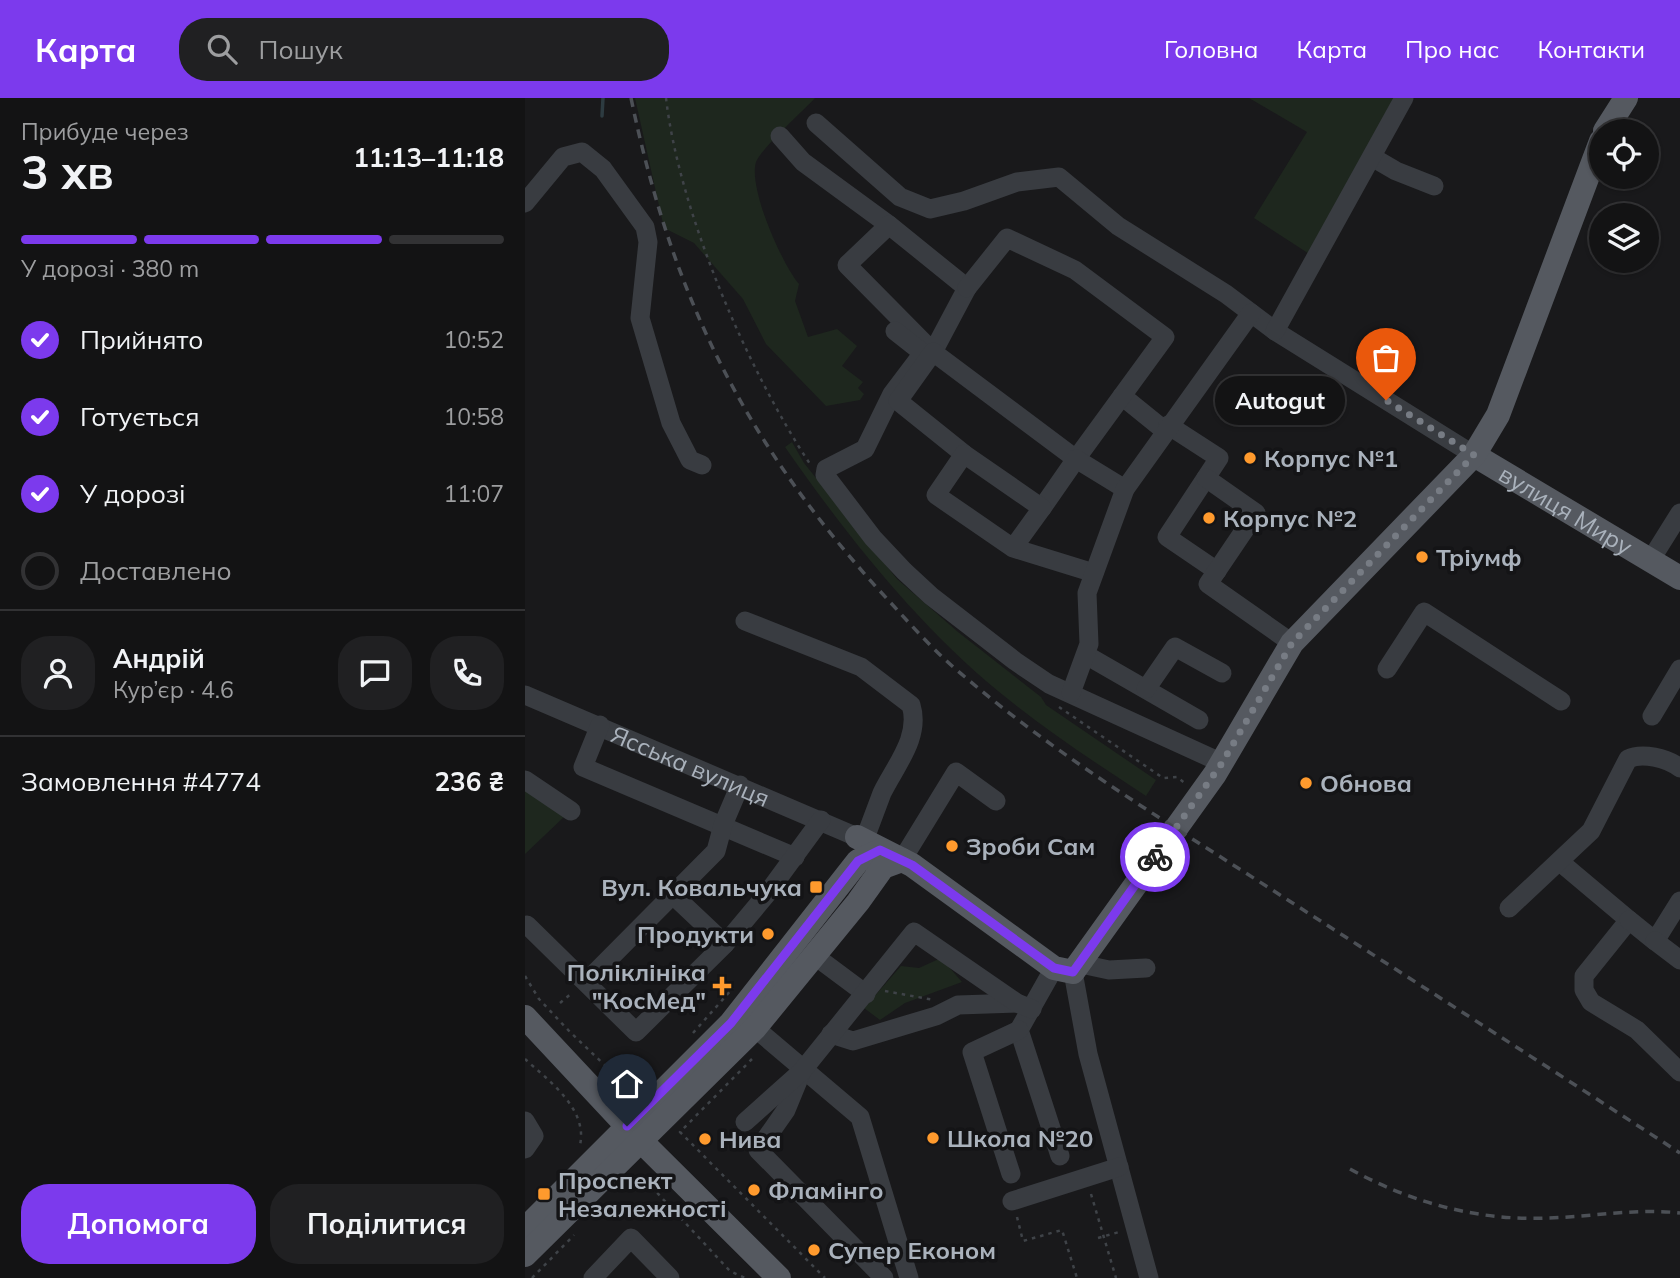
<!DOCTYPE html>
<html lang="uk">
<head>
<meta charset="utf-8">
<style>
	body { margin:0; font-family:Mulish,sans-serif; background:#202022; color:#f1f3f6; height:100vh; display:flex; flex-direction:column; font-size:26px; white-space:nowrap }
	* { box-sizing:border-box; margin:0 }
	p { font-size:23px; color:#9d9ea0 }
	.icon { flex:none; width:38px; height:38px; fill:none; stroke:currentColor; stroke-width:2; stroke-linecap:round; stroke-linejoin:round }
	.map { position:relative; flex:1; overflow:hidden }
	.panel { display:flex; flex-direction:column; background:#131314; width:525px }
	.panel>* { flex:none }
	.controls { position:absolute; left:1064px; top:21px; display:grid; gap:14px }
	.controls a { display:grid; place-items:center; width:70px; height:70px; border-radius:50%; background:#131314; box-shadow:0 2px 5px #0004,0 0 0 2px #323234; font-size:35px }
	.pin { position:absolute; display:grid; place-items:center; width:60px; height:60px; color:#fff; margin:-72px -30px; border-radius:50% 50% 50% 0; rotate:-45deg; box-shadow:0 0 7px #0007 }
	.pin .icon { rotate:45deg }
	.courier { position:absolute; display:grid; place-items:center; width:70px; height:70px; margin:-35px; border:5px solid #7c3aed; border-radius:50%; background:#fff; color:#222; box-shadow:0 2px 9px #0007 }
	.bubble { position:absolute; height:49px; border-radius:24px; background:#131314; box-shadow:0 2px 5px #0004,0 0 0 2px #323234; font-size:23px; font-weight:700; line-height:49px; text-align:center }
	.overview em { font-style:normal; font-weight:700 }
	.overview div { display:flex; flex-direction:column-reverse }
	.overview { display:flex; align-items:center; justify-content:space-between; height:119px; padding:0 21px }
	h1 { font-size:46px; font-weight:700; line-height:52px }
	.bar { display:grid; grid-template-columns:repeat(4,1fr); gap:10px 7px; align-content:center; height:84px; padding:0 21px }
	.bar i { height:9px; border-radius:5px; background:#323234 }
	.bar .current { background:#7c3aed }
	.bar p { grid-column:span 4 }
	.line { display:flex; align-items:center; gap:18px; padding:0 21px; border-top:2px solid #323234 }
	.line div { flex:1 }
	.round { display:grid; place-items:center; flex:none; width:74px; height:74px; border-radius:28px; background:#202022 }
	ol { padding:0 21px; list-style:none }
	li { display:flex; align-items:center; gap:21px; height:77px }
	li p { margin-inline-start:auto }
	li .icon { padding:7px; border-radius:50%; background:#7c3aed; color:#fff; stroke-width:4 }
	li:last-child { color:#9d9ea0 }
	li i { width:38px; height:38px; border:4px solid #323234; border-radius:50% }
	.primary-button { display:flex; gap:14px; margin-top:auto; padding:14px 21px }
	.primary-button a { flex:1; height:80px; border-radius:28px; background:#7c3aed; color:#fff; font-size:28px; font-weight:700; line-height:80px; text-align:center }
	.primary-button a+a { background:#202022; color:#f1f3f6 }
	header { display:flex; align-items:center; gap:42px; box-sizing:border-box; height:98px; padding:0 35px; background:#7c3aed; color:#fff }
	header strong { font-size:33px }
	nav { display:flex; gap:38px; margin-inline-start:auto; font-size:24px }
	.search { width:490px; height:63px; background:#202022; display:flex; align-items:center; gap:18px; box-sizing:border-box; padding:0 24px; border-radius:28px; color:#9d9ea0; font-size:26px }
	main { display:flex; flex:1; min-height:0 }
	.map>svg:first-child { display:block }
</style>
</head>
<body>
<header>
<strong>Карта</strong>
<div class="search"><svg class="icon" aria-label="search" viewBox="0 0 24 24"><circle cx="10" cy="10" r="6"/><path d="M15 15l6 6"/></svg>Пошук</div>
<nav><a>Головна</a><a>Карта</a><a>Про нас</a><a>Контакти</a></nav>
</header>
<main>
<section class="panel">
<div class="overview"><div><h1>3 хв</h1><p>Прибуде через</p></div><em>11:13–11:18</em></div>
<div class="bar"><i class="current"></i><i class="current"></i><i class="current"></i><i></i><p>У дорозі · 380 m</p></div>
<ol>
<li><svg class="icon" aria-label="check" viewBox="0 0 24 24"><path d="M5 12l5 5 9-10"/></svg>Прийнято<p>10:52</p></li>
<li><svg class="icon" aria-label="check" viewBox="0 0 24 24"><path d="M5 12l5 5 9-10"/></svg>Готується<p>10:58</p></li>
<li><svg class="icon" aria-label="check" viewBox="0 0 24 24"><path d="M5 12l5 5 9-10"/></svg>У дорозі<p>11:07</p></li>
<li><i></i>Доставлено</li>
</ol>
<div class="line" style="height:126px"><a class="round"><svg class="icon" aria-label="person" viewBox="0 0 24 24"><circle cx="12" cy="8" r="4"/><path d="M4 21q1-7 8-7t8 7"/></svg></a><div><b>Андрій</b><p>Кур’єр · 4.6</p></div><a class="round"><svg class="icon" aria-label="chat" viewBox="0 0 24 24"><path d="M4 5h16v11H9l-5 4z"/></svg></a><a class="round"><svg class="icon" aria-label="phone" viewBox="0 0 24 24"><path d="M5 4h4l2 5-3 2q2 4 5 5l2-3 5 2v4C11 20 4 13 5 4z"/></svg></a></div>
<div class="line" style="height:91px"><div>Замовлення #4774</div><b>236 ₴</b></div>
<div class="primary-button"><a>Допомога</a><a>Поділитися</a></div>
</section>
<div class="map">
<svg width="1155" height="1180" viewBox="0 0 1155 1180">
	<rect width="100%" height="100%" fill="#19191b"/>
	<path fill="#1e271e" d="M110,0H290C278,13 235,52 231,64C223,90 257,166 274,186L270,203L283,239L312,231L332,248L317,268L338,284L333,290L339,296L335,302L301,308L241,246L218,201L169,145L139,130Z
		M724,0H882L792,161L729,120L782,34Z
		M267,344L279,365L372,481L433,534L516,599L521,607L631,682L621,698C571,665 520,632 473,593C390,524 322,438 260,349Z
		M0,689L41,717L0,756Z
		M416,860L437,884L380,905L355,922L339,910L376,868L394,870Z"/>
	<g fill="none" stroke-linecap="round" stroke-linejoin="round">
		<path stroke="#2d3b41" stroke-width="3.5" d="M77,18L78,0"/>
		<path stroke="#3f4348" stroke-width="2.5" stroke-dasharray="3.5 5" stroke-linecap="butt" d="M141,0C154,113 222,271 285,366
			M534,609L638,680L652,679L661,686
			M0,878L14,901L45,934L88,975L111,988L119,984
			M360,893L409,902
			M35,905L47,895
			M168,935L208,890
			M0,961C24,983 63,1011 55,1047
			M227,961L155,1034L300,1180
			M103,1083L114,1082L123,1085L205,1173L220,1180
			M566,1096L591,1180
			M492,1119L498,1143L537,1132L552,1180
			M573,1140L594,1134
			M7,1180L49,1137"/>
		<g stroke="#393c41" stroke-width="19">
			<path d="M291,25L375,99L405,111L439,103L492,84L534,79L593,128L701,196L750,233L949,357"/>
			<path d="M255,38L278,64L364,127"/>
			<path d="M847,59L871,73L909,88"/>
			<path d="M0,105L38,59L57,54L78,71L120,129L123,144L115,220L146,325L165,362L177,367"/>
			<path d="M364,127L442,190L408,254L322,167Z"/>
			<path d="M370,233L398,255L367,296L340,351L301,371L300,377L348,440L379,473L406,498L490,563L524,586L697,665"/>
			<path d="M750,233L879,0"/>
			<path d="M597,298L639,332"/>
			<path d="M643,327L694,360L642,439L692,473"/>
			<path d="M439,356L373,303L408,254L551,361L640,239L550,172L482,140L442,190"/>
			<path d="M681,380L731,415L683,486L767,545"/>
			<path d="M517,410L551,361L600,391"/>
			<path d="M488,450L517,410L439,356L411,397L488,450L569,475"/>
			<path d="M1125,463L1155,415"/>
			<path d="M220,523L336,569L386,607C396,639 370,668 357,695C351,711 345,727 339,743"/>
			<path d="M561,557L674,622"/>
			<path d="M862,571L899,514L1036,603"/>
			<path d="M621,591L650,549L697,575"/>
			<path d="M546,595L564,546L562,495L600,391L726,215"/>
			<path id="s1" d="M0,597L332,739"/>
			<path d="M1127,618L1155,571"/>
			<path d="M75,627L58,669L270,759"/>
			<path d="M0,682L46,713"/>
			<path d="M377,762L431,674L471,703"/>
			<path d="M1035,764L1104,822L1059,878V892L1066,904L1112,932L1155,974"/>
			<path d="M148,797L200,846"/>
			<path d="M984,810L1066,733L1103,661C1117,654 1142,660 1155,670"/>
			<path d="M1104,822L1130,843L1155,803"/>
			<path d="M2,827L111,934L200,846L241,797L296,722"/>
			<path d="M1130,843L1155,862"/>
			<path d="M290,858L341,896"/>
			<path d="M556,866L584,872L621,870"/>
			<path d="M529,870L494,932L535,1058"/>
			<path d="M548,874L563,956L624,1180"/>
			<path d="M61,884L191,753L198,727L215,687"/>
			<path d="M230,930L335,1019L384,1180"/>
			<path d="M306,936L328,943L411,918L433,907L492,905"/>
			<path d="M275,978L261,1012L233,1052L359,1180"/>
			<path d="M0,1023L9,1038L0,1051"/>
			<path d="M220,1024L277,973L389,834L492,905L507,911"/>
			<path d="M486,1076L447,954L494,932"/>
			<path d="M487,1103L594,1069"/>
			<path d="M68,1180L106,1140L145,1180"/>
		</g>
		<g stroke="#555960" stroke-width="24">
			<path d="M1080,33L1101,0"/>
			<path id="s2" d="M949,357L1155,480"/>
			<path d="M332,739L387,767L529,870L548,874L690,676L767,545L949,357L973,317L1076,43"/>
			<path d="M0,919L116,1043L254,1180"/>
			<path d="M0,1131L206,925L333,763L356,752"/>
			<path d="M0,1157L230,930L333,804L358,769L377,762"/>
		</g>
		<path stroke="#4c5056" stroke-width="3.5" stroke-dasharray="9 7" stroke-linecap="butt" d="M106,0C147,197 218,341 353,491C381,521 408,553 440,579C536,661 645,726 752,795C886,881 1021,968 1155,1055
			M825,1071C885,1104 952,1123 1021,1120C1066,1119 1110,1110 1155,1115"/>
	</g>
	<g fill="none" stroke-linecap="round" stroke-linejoin="round">
		<path stroke="#777c84" stroke-width="7" stroke-dasharray="0 12.6" d="M630,759L697,665L767,545L949,357L861,302"/>
		<path stroke="#7c3aed" stroke-width="9" d="M102,1028L206,925L333,763L355,752L387,767L529,870L548,874L630,759"/>
	</g>
	<g fill="#ff9a2d" stroke="#141416" stroke-width="2.5">
		<circle cx="725" cy="360" r="7"/>
		<circle cx="684" cy="420" r="7"/>
		<circle cx="897" cy="459" r="7"/>
		<circle cx="781" cy="685" r="7"/>
		<circle cx="427" cy="748" r="7"/>
		<rect x="284" y="782" width="14" height="14" rx="3.5"/>
		<circle cx="243" cy="836" r="7"/>
		<path d="M193.5 877.5h7v7h7v7h-7v7h-7v-7h-7v-7h7z"/>
		<circle cx="408" cy="1040" r="7"/>
		<circle cx="180" cy="1041" r="7"/>
		<circle cx="229" cy="1092" r="7"/>
		<rect x="12" y="1089" width="14" height="14" rx="3.5"/>
		<circle cx="289" cy="1152" r="7"/>
	</g>
	<g text-anchor="middle" dominant-baseline="central" stroke-width="7" stroke-linejoin="round" paint-order="stroke">
		<g font-size="24" font-weight="bold" fill="#aab2bc" stroke="#141416" text-anchor="start">
			<text x="739" y="360">Корпус №1</text>
			<text x="698" y="420">Корпус №2</text>
			<text x="911" y="459">Тріумф</text>
			<text x="795" y="685">Обнова</text>
			<text x="441" y="748">Зроби Сам</text>
			<text x="277" y="789" text-anchor="end">Вул. Ковальчука</text>
			<text x="229" y="836" text-anchor="end">Продукти</text>
			<text x="181" y="874" text-anchor="end">Поліклініка<tspan x="181" dy="28">"КосМед"</tspan></text>
			<text x="422" y="1040">Школа №20</text>
			<text x="194" y="1041">Нива</text>
			<text x="33" y="1082">Проспект<tspan x="33" dy="28">Незалежності</tspan></text>
			<text x="243" y="1092">Фламінго</text>
			<text x="303" y="1152">Супер Економ</text>
		</g>
		<g font-size="24" fill="#aab2bc" stroke="#141416">
			<text stroke="none"><textPath href="#s2" startOffset="107">вулиця Миру</textPath></text>
			<text stroke="none"><textPath href="#s1" startOffset="180">Ясська вулиця</textPath></text>
		</g>
	</g>
</svg>
<div class="controls">
<a><svg class="icon" aria-label="locate" viewBox="0 0 24 24"><circle cx="12" cy="12" r="6"/><path d="M12 2v4M12 18v4M2 12h4M18 12h4"/></svg></a>
<a><svg class="icon" aria-label="layers" viewBox="0 0 24 24"><path d="M12 4l9 5-9 5-9-5zM3 14l9 5 9-5"/></svg></a>
</div>
<div class="pin" style="left:861px;top:302px;background:#ea580c"><svg class="icon" aria-label="bag" viewBox="0 0 24 24"><path d="M5 8h14l-1 12H6zM9 8a3 3 0 0 1 6 0"/></svg></div>
<div class="pin" style="left:102px;top:1028px;background:#1f2937"><svg class="icon" aria-label="home" viewBox="0 0 24 24"><path d="M3 11l9-7 9 7M6 9v11h12V9"/></svg></div>
<div class="courier" style="left:630px;top:759px"><svg class="icon" aria-label="bike" viewBox="0 0 24 24"><circle cx="6" cy="16" r="4"/><circle cx="18" cy="16" r="4"/><path d="M6 16l4-8h5l3 8M10 8l3 8H6M13 5h3"/></svg></div>
<div class="bubble" style="left:690px;top:278px;width:130px">Autogut</div>
</div>
</main>
</body>
</html>
